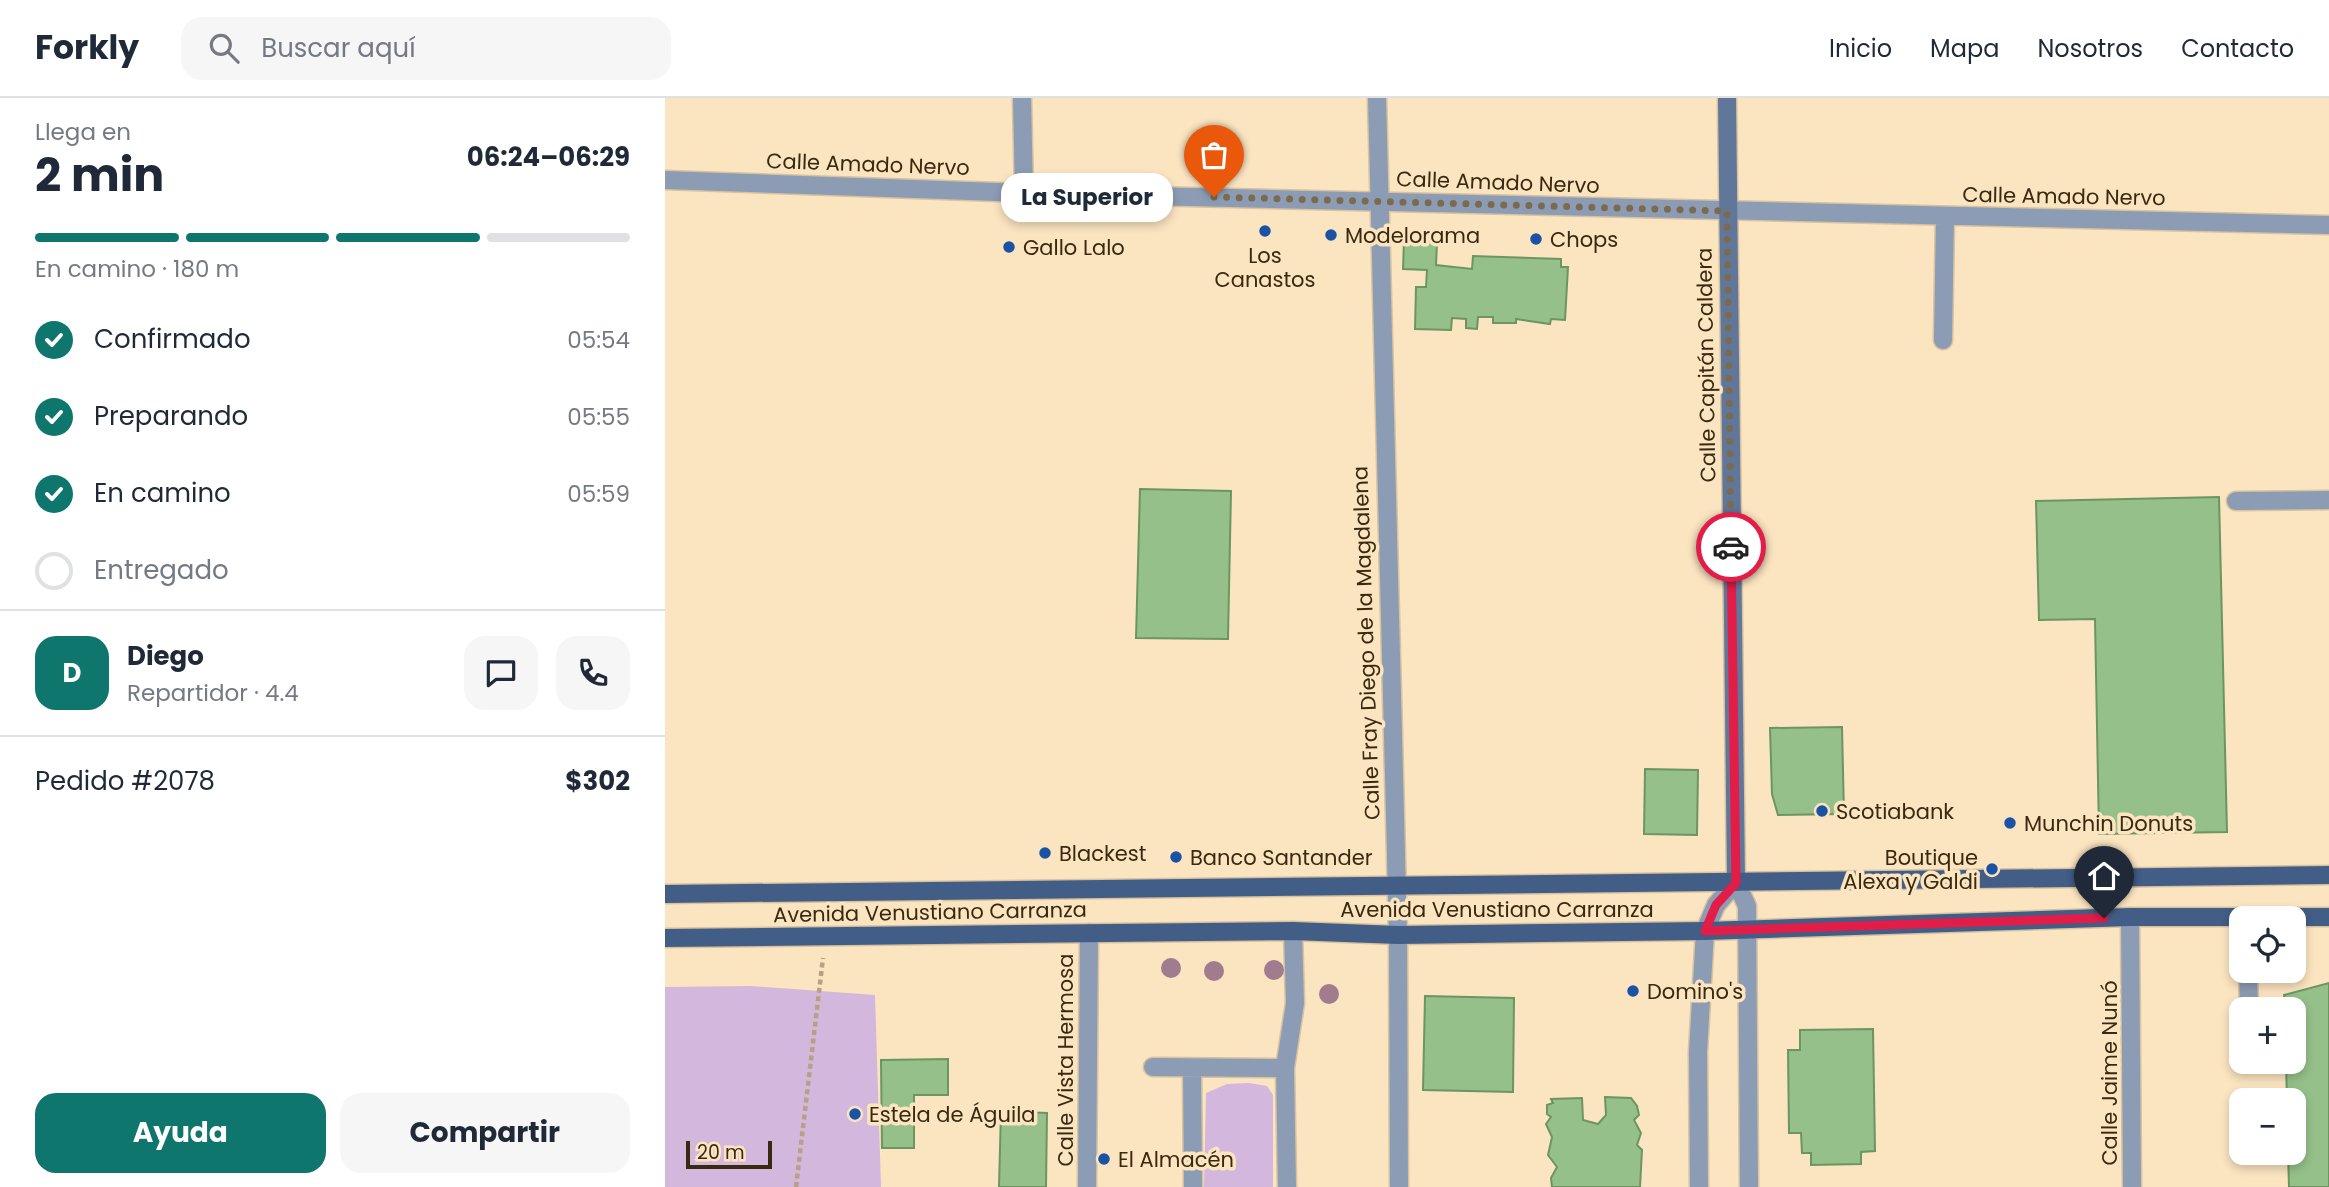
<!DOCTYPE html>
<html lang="es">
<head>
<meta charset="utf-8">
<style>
	body { margin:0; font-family:Poppins,sans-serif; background:#f6f6f7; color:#1f2937; height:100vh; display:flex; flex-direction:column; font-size:26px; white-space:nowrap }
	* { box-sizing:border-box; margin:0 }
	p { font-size:23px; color:#747a83 }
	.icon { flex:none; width:38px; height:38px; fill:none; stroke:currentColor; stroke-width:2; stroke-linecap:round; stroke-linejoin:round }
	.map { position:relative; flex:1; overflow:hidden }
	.panel { display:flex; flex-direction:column; background:#fff; width:665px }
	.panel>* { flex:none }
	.controls { position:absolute; left:1564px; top:808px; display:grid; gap:14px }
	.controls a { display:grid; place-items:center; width:77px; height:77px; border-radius:14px; background:#fff; box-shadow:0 4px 10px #0003; font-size:35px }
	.scale { position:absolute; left:21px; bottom:18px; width:86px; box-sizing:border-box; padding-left:7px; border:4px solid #382910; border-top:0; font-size:19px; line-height:24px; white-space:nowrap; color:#382910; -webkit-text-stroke:5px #fbe4c0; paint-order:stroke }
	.pin { position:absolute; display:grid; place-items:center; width:60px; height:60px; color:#fff; margin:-72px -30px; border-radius:50% 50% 50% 0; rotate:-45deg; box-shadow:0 0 7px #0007 }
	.pin .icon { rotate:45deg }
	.courier { position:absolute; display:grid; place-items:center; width:70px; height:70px; margin:-35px; border:5px solid #e11d48; border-radius:50%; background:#fff; color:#222; box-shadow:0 2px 9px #0007 }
	.bubble { position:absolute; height:49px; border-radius:21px; background:#fff; box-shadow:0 4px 10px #0003; font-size:23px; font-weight:700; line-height:49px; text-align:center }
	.headline em { font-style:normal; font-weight:700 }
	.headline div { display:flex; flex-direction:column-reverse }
	.headline { display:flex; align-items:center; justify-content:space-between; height:119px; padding:0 35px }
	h1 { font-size:46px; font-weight:700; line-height:52px }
	.bar { display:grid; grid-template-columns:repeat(4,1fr); gap:10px 7px; align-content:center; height:84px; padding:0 35px }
	.bar i { height:9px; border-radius:5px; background:#e0e1e3 }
	.bar .on { background:#0f766e }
	.bar p { grid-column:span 4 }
	.line { display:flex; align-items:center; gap:18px; padding:0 35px; border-top:2px solid #e0e1e3 }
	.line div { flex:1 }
	.round { display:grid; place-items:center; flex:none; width:74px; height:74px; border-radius:21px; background:#f6f6f7 }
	ol { padding:0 35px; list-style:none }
	li { display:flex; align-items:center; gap:21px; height:77px }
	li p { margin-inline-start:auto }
	li .icon { padding:7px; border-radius:50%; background:#0f766e; color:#fff; stroke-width:4 }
	li:last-child { color:#747a83 }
	li i { width:38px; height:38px; border:4px solid #e0e1e3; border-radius:50% }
	.primary-button { display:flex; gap:14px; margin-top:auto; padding:14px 35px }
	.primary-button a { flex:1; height:80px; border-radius:21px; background:#0f766e; color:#fff; font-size:28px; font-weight:700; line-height:80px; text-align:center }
	.primary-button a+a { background:#f6f6f7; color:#1f2937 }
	header { display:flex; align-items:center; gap:42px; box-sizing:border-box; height:98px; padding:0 35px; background:#fff; border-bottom:2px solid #e0e1e3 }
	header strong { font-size:33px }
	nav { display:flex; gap:38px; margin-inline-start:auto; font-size:24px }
	.search { width:490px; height:63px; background:#f6f6f7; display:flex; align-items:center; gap:18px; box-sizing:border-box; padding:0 24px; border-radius:21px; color:#747a83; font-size:26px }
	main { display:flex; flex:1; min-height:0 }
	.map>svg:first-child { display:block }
</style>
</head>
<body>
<header>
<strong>Forkly</strong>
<div class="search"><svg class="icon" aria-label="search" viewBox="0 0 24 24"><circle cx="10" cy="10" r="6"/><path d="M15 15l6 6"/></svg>Buscar aquí</div>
<nav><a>Inicio</a><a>Mapa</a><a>Nosotros</a><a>Contacto</a></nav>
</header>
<main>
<section class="panel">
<div class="headline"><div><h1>2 min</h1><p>Llega en</p></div><em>06:24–06:29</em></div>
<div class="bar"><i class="on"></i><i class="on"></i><i class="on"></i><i></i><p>En camino · 180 m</p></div>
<ol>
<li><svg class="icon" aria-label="check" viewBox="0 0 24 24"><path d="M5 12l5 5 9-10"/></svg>Confirmado<p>05:54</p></li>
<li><svg class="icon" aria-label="check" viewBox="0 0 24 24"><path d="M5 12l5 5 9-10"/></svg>Preparando<p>05:55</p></li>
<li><svg class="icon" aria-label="check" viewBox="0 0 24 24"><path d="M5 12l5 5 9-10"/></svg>En camino<p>05:59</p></li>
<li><i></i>Entregado</li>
</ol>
<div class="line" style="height:126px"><b class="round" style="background:#0f766e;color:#fff">D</b><div><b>Diego</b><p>Repartidor · 4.4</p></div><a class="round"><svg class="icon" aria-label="chat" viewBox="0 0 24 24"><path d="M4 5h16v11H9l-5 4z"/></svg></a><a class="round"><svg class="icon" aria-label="phone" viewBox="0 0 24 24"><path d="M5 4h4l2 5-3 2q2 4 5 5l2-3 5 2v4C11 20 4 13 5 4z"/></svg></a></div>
<div class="line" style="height:91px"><div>Pedido #2078</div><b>$302</b></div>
<div class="primary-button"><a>Ayuda</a><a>Compartir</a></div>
</section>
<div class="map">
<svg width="1664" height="1089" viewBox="0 0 1664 1089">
	<rect width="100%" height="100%" fill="#fbe4c0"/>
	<path fill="#d4b7dc" d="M85,888L210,897L216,1089H0V889Z
		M584,985L602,988L608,997V1089H539L541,995L562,986Z"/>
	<path fill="#95c089" stroke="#6c9560" stroke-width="2" d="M739,142L772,144L771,167L807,171L808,158L896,161V169H903L900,222L886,221L885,226L851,221V225H828V219H813L812,231L801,230V221L787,220L786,232L750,231L751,189H761L762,172L738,171Z
		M475,391L566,393L563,541L471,540Z
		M1554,399L1562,734L1434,736L1430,521L1374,522L1371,403Z
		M1177,629L1179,716L1113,717L1107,696L1105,630Z
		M980,671L1033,672L1032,737L979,736Z
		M1664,885V1089H1624L1623,1055H1629V1003H1622L1621,964H1629V912H1620L1619,897Z
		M760,898L849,900L848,994L758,992Z
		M1208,931L1210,1053L1196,1054V1066L1146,1067V1055H1137L1136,1035H1124L1123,952H1135V932Z
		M283,961V997H249V1050H217L216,962Z
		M940,999L966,1000L972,1008L974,1017L969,1022L976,1035L972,1047L977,1052L975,1089H887L886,1080L892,1069L883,1057L887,1039L881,1026L886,1019L882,1016V1007L888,1005L886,1001L917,1000L918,1022L933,1026L941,1017Z
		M336,1013L382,1015L381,1089H334Z"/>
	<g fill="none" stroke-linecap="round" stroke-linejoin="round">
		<g stroke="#d8c2a0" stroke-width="21">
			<path id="minor" d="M357,0L359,95
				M712,0L733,837L734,1089
				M0,82L359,95L1664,127
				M1278,242L1280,118
				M1571,403L1664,402
				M1465,819L1467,1089
				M1583,873L1584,912
				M488,969L620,970
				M527,970L528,1089
				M422,1089L424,835
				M622,1089L620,970L630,905L628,833"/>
		</g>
		<g stroke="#d8c2a0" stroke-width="21">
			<path id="tertiary" d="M1034,1089L1033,954L1040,833L1051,807L1071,784L1082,808L1084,1089"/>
		</g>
		<g stroke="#d8c2a0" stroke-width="21">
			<path id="secondary" d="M1062,0L1071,784"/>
		</g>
		<g stroke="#d8c2a0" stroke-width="21">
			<path id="primary" d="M0,796L1664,777
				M0,840L628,833L733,837L1040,833L1465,819H1664"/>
		</g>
		<path stroke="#b6a282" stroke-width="4.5" stroke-dasharray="5 3.5" stroke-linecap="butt" d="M131,1089L158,860"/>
		<use href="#minor" stroke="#8c9cb4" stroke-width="18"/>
		<use href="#tertiary" stroke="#8c9cb4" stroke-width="18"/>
		<use href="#secondary" stroke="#61779a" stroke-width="18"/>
		<use href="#primary" stroke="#425d86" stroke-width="18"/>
	</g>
	<g fill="#a17b8e">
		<circle cx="506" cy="870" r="10"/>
		<circle cx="609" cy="872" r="10"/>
		<circle cx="549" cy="873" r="10"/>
		<circle cx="664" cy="896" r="10"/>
	</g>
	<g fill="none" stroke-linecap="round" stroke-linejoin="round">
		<path stroke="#7c6a4e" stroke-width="7" stroke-dasharray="0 12.6" d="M549,99L1062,113L1066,449"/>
		<path stroke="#e11d48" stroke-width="9" d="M1066,449L1071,785L1051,807L1040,833L1439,820"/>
	</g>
	<g fill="#1b52a4" stroke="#fbe4c0" stroke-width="2.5">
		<circle cx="600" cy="133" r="7"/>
		<circle cx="666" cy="137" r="7"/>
		<circle cx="871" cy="141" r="7"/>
		<circle cx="344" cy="149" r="7"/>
		<circle cx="1157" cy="713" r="7"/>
		<circle cx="1345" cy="725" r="7"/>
		<circle cx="380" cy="755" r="7"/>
		<circle cx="511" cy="759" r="7"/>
		<circle cx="1327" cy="771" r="7"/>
		<circle cx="968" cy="893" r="7"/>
		<circle cx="190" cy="1016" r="7"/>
		<circle cx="439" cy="1061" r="7"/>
	</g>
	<g text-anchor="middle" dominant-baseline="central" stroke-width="7" stroke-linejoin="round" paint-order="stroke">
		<g font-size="21" fill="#382910" stroke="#fbe4c0">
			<text transform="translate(203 66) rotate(2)">Calle Amado Nervo</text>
			<text transform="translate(833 84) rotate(2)">Calle Amado Nervo</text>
			<text transform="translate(1399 98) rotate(1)">Calle Amado Nervo</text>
			<text transform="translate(1041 267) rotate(-91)">Calle Capitán Caldera</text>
			<text transform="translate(701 545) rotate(-92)">Calle Fray Diego de la Magdalena</text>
			<text x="832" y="811">Avenida Venustiano Carranza</text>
			<text transform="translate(265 814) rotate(-1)">Avenida Venustiano Carranza</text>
			<text transform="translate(400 962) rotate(-90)">Calle Vista Hermosa</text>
			<text transform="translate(1444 975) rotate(-90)">Calle Jaime Nunó</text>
		</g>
		<g font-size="21" fill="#382910" stroke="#fbe4c0" text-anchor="start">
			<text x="680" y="137">Modelorama</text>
			<text x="885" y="141">Chops</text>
			<text x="358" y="149">Gallo Lalo</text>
			<text x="600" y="157" text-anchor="middle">Los<tspan x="600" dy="24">Canastos</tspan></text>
			<text x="1171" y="713">Scotiabank</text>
			<text x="1359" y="725">Munchin Donuts</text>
			<text x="394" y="755">Blackest</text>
			<text x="525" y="759">Banco Santander</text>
			<text x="1313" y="759" text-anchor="end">Boutique<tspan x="1313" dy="24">Alexa y Galdi</tspan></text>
			<text x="982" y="893">Domino's</text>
			<text x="204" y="1016">Estela de Águila</text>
			<text x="453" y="1061">El Almacén</text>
		</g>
	</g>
</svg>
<div class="controls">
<a><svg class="icon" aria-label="locate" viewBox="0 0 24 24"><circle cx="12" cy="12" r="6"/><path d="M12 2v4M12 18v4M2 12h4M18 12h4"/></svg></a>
<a>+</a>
<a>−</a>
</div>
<div class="scale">20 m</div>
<div class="pin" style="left:549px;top:99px;background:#ea580c"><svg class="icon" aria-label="bag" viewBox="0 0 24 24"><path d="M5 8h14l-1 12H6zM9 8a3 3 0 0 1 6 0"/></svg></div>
<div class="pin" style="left:1439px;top:820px;background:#1f2937"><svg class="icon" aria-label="home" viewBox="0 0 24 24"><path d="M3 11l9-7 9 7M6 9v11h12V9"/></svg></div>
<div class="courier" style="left:1066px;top:449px"><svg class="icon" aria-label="car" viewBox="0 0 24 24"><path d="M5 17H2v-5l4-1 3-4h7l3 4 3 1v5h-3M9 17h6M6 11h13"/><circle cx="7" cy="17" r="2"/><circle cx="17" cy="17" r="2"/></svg></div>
<div class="bubble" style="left:336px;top:75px;width:172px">La Superior</div>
</div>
</main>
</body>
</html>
